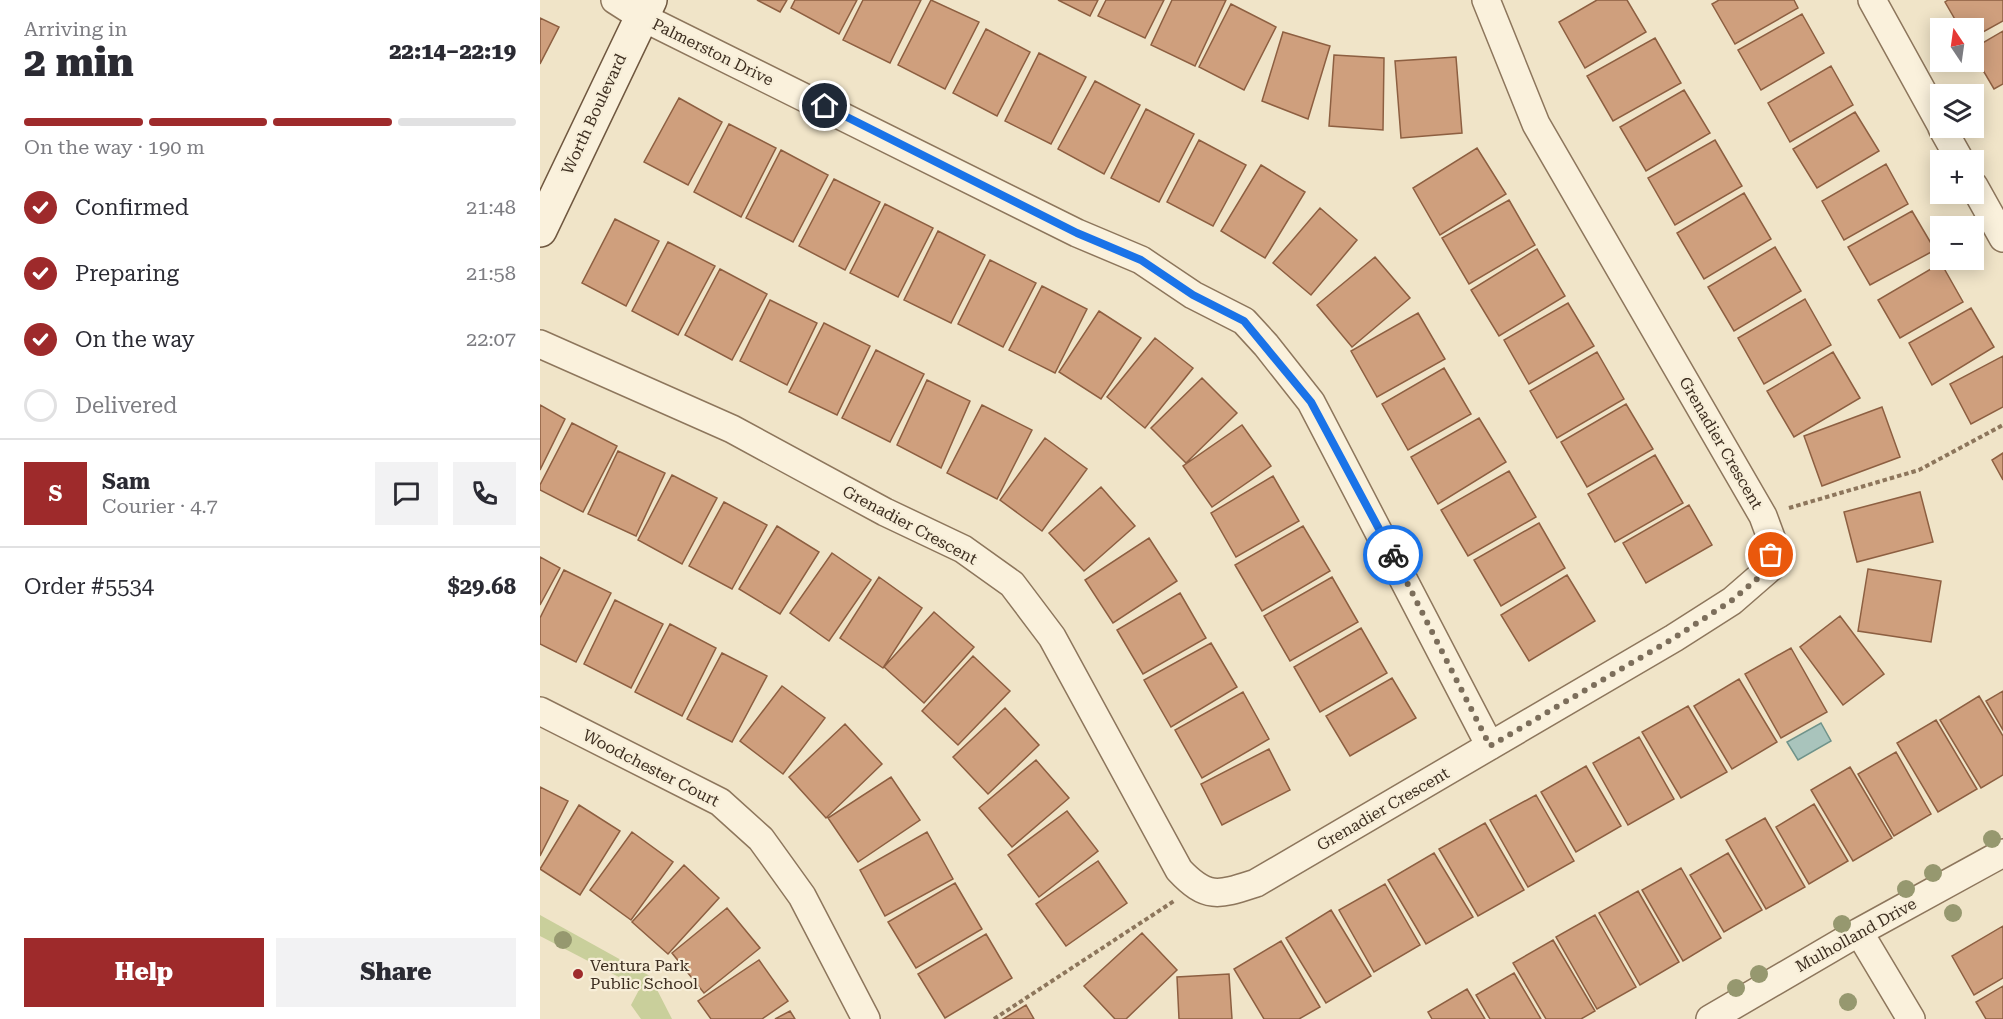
<!DOCTYPE html>
<html lang="en">
<head>
<meta charset="utf-8">
<style>
	body { margin:0; font-family:"Roboto Serif",serif; background:#f2f2f3; color:#2b2b33; height:100vh; display:flex; flex-direction:column; font-size:22px; white-space:nowrap }
	* { box-sizing:border-box; margin:0 }
	p { font-size:20px; color:#7c7c81 }
	.icon { flex:none; width:33px; height:33px; fill:none; stroke:currentColor; stroke-width:2; stroke-linecap:round; stroke-linejoin:round }
	.map { position:relative; flex:1; overflow:hidden }
	.drawer { display:flex; flex-direction:column; background:#fff; width:540px }
	.drawer>* { flex:none }
	.needle { width:39px; rotate:347deg }
	.fabs { position:absolute; left:1390px; top:18px; display:grid; gap:12px }
	.fabs a { display:grid; place-items:center; width:54px; height:54px; border-radius:0px; background:#fff; box-shadow:0 3px 15px #0003; font-size:30px }
	.pin { position:absolute; display:grid; place-items:center; width:51px; height:51px; color:#fff; margin:-26px; border:3px solid #fff; border-radius:50%; box-shadow:0 2px 6px #0007 }
	.courier { position:absolute; display:grid; place-items:center; width:60px; height:60px; margin:-30px; border:4px solid #1a73e8; border-radius:50%; background:#fff; color:#222; box-shadow:0 2px 8px #0007 }
	.head em { font-style:normal; font-weight:800 }
	.head div { display:flex; flex-direction:column-reverse }
	.head { display:flex; align-items:center; justify-content:space-between; height:102px; padding:0 24px }
	h1 { font-size:39px; font-weight:800; line-height:45px }
	.bar { display:grid; grid-template-columns:repeat(4,1fr); gap:9px 6px; align-content:center; height:72px; padding:0 24px }
	.bar i { height:8px; border-radius:4px; background:#e1e1e2 }
	.bar .active { background:#9e2a2b }
	.bar p { grid-column:span 4 }
	.line { display:flex; align-items:center; gap:15px; padding:0 24px; border-top:2px solid #e1e1e2 }
	.line div { flex:1 }
	.round { display:grid; place-items:center; flex:none; width:63px; height:63px; border-radius:0px; background:#f2f2f3 }
	ol { padding:0 24px; list-style:none }
	li { display:flex; align-items:center; gap:18px; height:66px }
	li p { margin-inline-start:auto }
	li .icon { padding:6px; border-radius:50%; background:#9e2a2b; color:#fff; stroke-width:4 }
	li:last-child { color:#7c7c81 }
	li i { width:33px; height:33px; border:3px solid #e1e1e2; border-radius:50% }
	.button { display:flex; gap:12px; margin-top:auto; padding:12px 24px }
	.button a { flex:1; height:69px; border-radius:0px; background:#9e2a2b; color:#fff; font-size:24px; font-weight:800; line-height:69px; text-align:center }
	.button a+a { background:#f2f2f3; color:#2b2b33 }
	main { display:flex; flex:1; min-height:0 }
	.map>svg:first-child { display:block }
</style>
</head>
<body>
<main>
<section class="drawer">
<div class="head"><div><h1>2 min</h1><p>Arriving in</p></div><em>22:14–22:19</em></div>
<div class="bar"><i class="active"></i><i class="active"></i><i class="active"></i><i></i><p>On the way · 190 m</p></div>
<ol>
<li><svg class="icon" aria-label="check" viewBox="0 0 24 24"><path d="M5 12l5 5 9-10"/></svg>Confirmed<p>21:48</p></li>
<li><svg class="icon" aria-label="check" viewBox="0 0 24 24"><path d="M5 12l5 5 9-10"/></svg>Preparing<p>21:58</p></li>
<li><svg class="icon" aria-label="check" viewBox="0 0 24 24"><path d="M5 12l5 5 9-10"/></svg>On the way<p>22:07</p></li>
<li><i></i>Delivered</li>
</ol>
<div class="line" style="height:108px"><b class="round" style="background:#9e2a2b;color:#fff">S</b><div><b>Sam</b><p>Courier · 4.7</p></div><a class="round"><svg class="icon" aria-label="chat" viewBox="0 0 24 24"><path d="M4 5h16v11H9l-5 4z"/></svg></a><a class="round"><svg class="icon" aria-label="phone" viewBox="0 0 24 24"><path d="M5 4h4l2 5-3 2q2 4 5 5l2-3 5 2v4C11 20 4 13 5 4z"/></svg></a></div>
<div class="line" style="height:78px"><div>Order #5534</div><b>$29.68</b></div>
<div class="button"><a>Help</a><a>Share</a></div>
</section>
<div class="map">
<svg width="1463" height="1019" viewBox="0 0 1463 1019">
	<rect width="100%" height="100%" fill="#f0e4c8"/>
	<path fill="#c9cf9b" d="M0,915L110,976L132,1019H101L91,1005L100,988L0,936Z"/>
	<path fill="#a9c4bc" stroke="#6f938a" stroke-width="1.5" d="M1281,723L1291,741L1258,760L1247,742Z"/>
	<path fill="#cf9f7d" stroke="#8d5f41" stroke-width="1.5" d="M217,0H247L240,12Z
		M255,0H317L299,34L251,8Z
		M323,0H381L350,63L303,40Z
		M391,0L439,22L405,89L358,65Z
		M518,0H558L550,16Z
		M566,0H624L605,38L558,16Z
		M632,0H686L655,66L611,45Z
		M1057,0H1087L1106,32L1045,68L1019,22Z
		M1179,0H1254L1258,8L1195,44L1172,4Z
		M1408,0H1463V21L1434,37V28H1420L1405,2Z
		M691,4L736,27L704,90L659,67Z
		M1262,14L1284,53L1221,90L1198,50Z
		M0,18L19,27L0,64Z
		M446,29L490,52L457,116L413,93Z
		M1463,31V84L1454,89L1434,55V48Z
		M743,32L790,46L768,119L722,101Z
		M1115,38L1141,83L1073,121L1047,76Z
		M499,53L546,77L511,144L465,121Z
		M794,55L844,58L843,130L789,126Z
		M916,57L922,133L861,138L855,61Z
		M1291,66L1313,105L1250,142L1228,103Z
		M555,81L600,105L564,174L518,149Z
		M1144,90L1170,133L1106,171L1080,127Z
		M139,98L182,122L148,185L104,162Z
		M606,109L654,134L619,202L571,178Z
		M1315,112L1339,151L1277,188L1253,149Z
		M189,124L236,148L201,217L154,192Z
		M659,140L706,165L673,226L627,202Z
		M1175,140L1202,186L1135,225L1108,178Z
		M937,148L966,194L900,235L873,188Z
		M241,150L288,175L253,242L206,218Z
		M1346,164L1368,204L1304,240L1282,201Z
		M721,165L765,192L725,258L681,231Z
		M294,179L340,202L305,270L259,246Z
		M1204,193L1231,239L1164,279L1137,233Z
		M969,200L995,245L929,284L902,238Z
		M345,204L393,228L358,297L310,273Z
		M780,208L817,240L771,295L733,263Z
		M1372,211L1395,250L1330,285L1308,247Z
		M75,219L119,241L86,306L42,283Z
		M398,231L445,255L411,323L364,300Z
		M128,242L175,266L138,335L92,311Z
		M1235,247L1261,291L1194,331L1168,287Z
		M997,249L1025,296L959,336L931,290Z
		M835,257L870,298L812,347L777,305Z
		M450,260L496,283L463,347L418,324Z
		M1401,263L1423,302L1360,338L1338,300Z
		M180,269L227,294L192,360L145,335Z
		M502,286L547,309L515,373L469,350Z
		M1265,299L1291,345L1224,384L1198,338Z
		M230,300L277,323L247,385L200,361Z
		M1028,303L1054,346L989,384L964,340Z
		M1431,308L1454,347L1392,385L1369,343Z
		M559,311L601,338L561,399L519,372Z
		M878,313L905,359L837,397L811,351Z
		M284,323L330,346L297,415L249,392Z
		M615,338L653,368L605,428L567,397Z
		M336,350L384,374L350,442L302,418Z
		M1057,352L1084,399L1017,438L990,391Z
		M1293,352L1320,398L1254,437L1227,391Z
		M1463,356V407L1431,424L1410,384Z
		M904,368L931,414L868,450L842,404Z
		M662,378L697,413L646,463L611,428Z
		M387,380L430,401L401,468L357,445Z
		M1086,404L1113,449L1047,487L1021,442Z
		M0,405L25,419L0,470Z
		M442,405L492,430L457,499L407,473Z
		M1342,407L1360,457L1282,486L1264,436Z
		M939,418L966,462L898,504L871,457Z
		M32,423L77,446L43,512L0,490V485Z
		M702,425L731,466L672,507L643,466Z
		M505,438L547,469L502,531L460,500Z
		M78,451L125,473L96,536L48,514Z
		M1463,453V480L1452,460Z
		M1115,455L1143,503L1075,542L1048,494Z
		M969,471L996,517L928,556L901,510Z
		M132,475L177,498L142,564L98,540Z
		M733,476L759,521L696,557L671,513Z
		M561,487L595,526L544,571L509,533Z
		M1380,492L1393,542L1317,562L1304,512Z
		M184,502L227,525L192,589L149,566Z
		M1149,505L1172,545L1106,583L1083,543Z
		M999,523L1025,568L961,606L934,560Z
		M237,526L279,552L240,614L199,589Z
		M763,526L790,571L722,611L695,565Z
		M609,538L637,581L573,623L545,580Z
		M292,553L331,580L289,641L250,613Z
		M0,557L20,568L0,605Z
		M1328,569L1401,581L1391,642L1318,631Z
		M24,570L71,593L36,662L0,644V618Z
		M1027,575L1055,621L989,661L961,615Z
		M339,577L382,608L343,668L300,638Z
		M792,577L818,622L750,661L724,616Z
		M640,593L666,638L603,674L577,630Z
		M75,600L123,624L91,688L44,664Z
		M394,612L434,647L384,703L344,667Z
		M1300,616L1344,674L1303,705L1260,647Z
		M130,624L176,648L142,716L95,692Z
		M821,628L847,673L780,712L754,667Z
		M671,643L697,687L631,727L604,680Z
		M1251,648L1287,712L1241,738L1205,674Z
		M182,653L227,676L192,742L147,719Z
		M433,656L470,691L418,745L382,711Z
		M852,678L876,718L810,756L786,716Z
		M1199,679L1237,742L1192,769L1154,706Z
		M242,686L285,718L243,774L200,741Z
		M1463,691V730L1446,701Z
		M703,692L729,739L662,778L635,730Z
		M1439,696L1463,736V775L1441,788L1400,720Z
		M1148,706L1187,772L1141,798L1102,732Z
		M465,708L499,745L448,794L413,757Z
		M1396,720L1437,789L1398,812L1357,743Z
		M305,724L342,764L286,818L249,777Z
		M1099,737L1134,799L1088,825L1053,763Z
		M729,749L750,790L682,825L661,784Z
		M1356,752L1391,814L1354,836L1318,774Z
		M496,760L529,798L472,847L439,808Z
		M1046,766L1081,826L1036,852L1001,792Z
		M1310,767L1352,838L1313,861L1271,790Z
		M351,777L380,820L318,862L288,818Z
		M0,787L28,801L0,856Z
		M996,795L1034,861L988,887L950,820Z
		M1274,804L1308,861L1269,884L1236,827Z
		M39,805L80,831L40,895L0,869Z
		M527,811L558,851L499,897L468,855Z
		M1225,818L1265,887L1226,909L1186,840Z
		M945,823L984,890L938,916L899,849Z
		M92,832L133,862L91,920L50,890Z
		M387,832L413,879L345,916L320,870Z
		M894,853L933,917L886,944L848,880Z
		M1188,853L1222,910L1184,932L1150,875Z
		M558,861L587,903L526,946L496,904Z
		M144,865L179,898L128,954L92,922Z
		M1141,868L1181,938L1143,961L1102,890Z
		M415,883L442,929L376,968L348,922Z
		M845,884L880,945L834,972L799,910Z
		M1098,891L1139,962L1100,985L1059,913Z
		M187,908L220,948L164,993L132,953Z
		M791,910L831,976L786,1003L746,938Z
		M1055,915L1096,987L1057,1009L1016,937Z
		M1463,926V978L1434,995L1412,956Z
		M602,933L637,970L586,1019H575L544,986Z
		M446,934L472,978L405,1018L378,974Z
		M1013,940L1055,1011L1041,1019H1006L973,963Z
		M741,941L780,1007L759,1019H724L694,969Z
		M219,960L248,1001L222,1019H171L158,1001Z
		M974,973L1001,1019H950L936,995Z
		M689,974L692,1019H639L637,977Z
		M1463,986V1019H1446L1436,1002Z
		M927,989L945,1019H892L888,1012Z
		M486,1005L494,1019H463Z
		M250,1011L255,1019H235Z"/>
	<g fill="none" stroke-linecap="round" stroke-linejoin="round">
		<g stroke="#8d765c" stroke-width="30">
			<path id="street" d="M75,0L100,16L537,233L601,260L653,295L704,321L726,345L771,402L950,746
				M1332,0L1401,125
				M1402,128L1420,160
				M1434,186L1463,238
				M0,344L192,429L345,512L423,549L472,584L512,637L639,870C667,900 679,895 716,883L1134,638L1192,601L1230,568L1233,543L1223,516L996,124L946,0
				M0,711L180,802L221,839L262,896L326,1019
				M1319,932L1371,1019
				M1170,1019L1319,932L1463,853"/>
		</g>
		<g stroke="#6f573f" stroke-width="36">
			<path id="secondary" d="M0,230L110,0"/>
		</g>
		<path stroke="#8d765c" stroke-width="4" stroke-dasharray="4.5 3" stroke-linecap="butt" d="M1249,508L1379,470L1463,425
			M454,1019L634,901"/>
		<use href="#street" stroke="#faf1dc" stroke-width="27"/>
		<use href="#secondary" stroke="#faf1dc" stroke-width="33"/>
	</g>
	<g fill="#96986f">
		<circle cx="1452" cy="839" r="9"/>
		<circle cx="1393" cy="873" r="9"/>
		<circle cx="1366" cy="889" r="9"/>
		<circle cx="1413" cy="913" r="9"/>
		<circle cx="1302" cy="924" r="9"/>
		<circle cx="23" cy="940" r="9"/>
		<circle cx="1219" cy="974" r="9"/>
		<circle cx="1196" cy="988" r="9"/>
		<circle cx="1308" cy="1002" r="9"/>
	</g>
	<g fill="none" stroke-linecap="round" stroke-linejoin="round">
		<path stroke="#7c6e5b" stroke-width="6" stroke-dasharray="0 10.8" d="M853,555L950,746L1134,638L1191,601L1230,568L1231,555"/>
		<path stroke="#1a73e8" stroke-width="8" d="M285,106L537,233L601,260L653,295L704,321L771,402L853,555"/>
	</g>
	<circle fill="#9e2a2b" stroke="#f7eed8" stroke-width="2" cx="38" cy="974" r="6"/>
	<g text-anchor="middle" dominant-baseline="central" stroke-width="4.5" stroke-linejoin="round" paint-order="stroke">
		<g font-size="16" fill="#3d2e20" stroke="#f7eed8">
			<text transform="translate(173 52) rotate(26)">Palmerston Drive</text>
			<text transform="translate(54 114) rotate(-65)">Worth Boulevard</text>
			<text transform="translate(1181 443) rotate(60)">Grenadier Crescent</text>
			<text transform="translate(370 525) rotate(28)">Grenadier Crescent</text>
			<text transform="translate(111 768) rotate(27)">Woodchester Court</text>
			<text transform="translate(843 809) rotate(-30)">Grenadier Crescent</text>
			<text transform="translate(1316 935) rotate(-29)">Mulholland Drive</text>
		</g>
		<g font-size="16" fill="#3d2e20" stroke="#f7eed8" text-anchor="start">
			<text x="50" y="965">Ventura Park<tspan x="50" dy="18">Public School</tspan></text>
		</g>
	</g>
</svg>
<div class="fabs">
<a><svg class="needle" viewBox="-14 -14 28 28"><path d="M0-13l5 13h-10z" fill="#e53935"/><path d="M0 13l5-13h-10z" fill="#7c7c81"/></svg></a>
<a><svg class="icon" aria-label="layers" viewBox="0 0 24 24"><path d="M12 4l9 5-9 5-9-5zM3 14l9 5 9-5"/></svg></a>
<a>+</a>
<a>−</a>
</div>
<div class="pin" style="left:1231px;top:555px;background:#ea580c"><svg class="icon" aria-label="bag" viewBox="0 0 24 24"><path d="M5 8h14l-1 12H6zM9 8a3 3 0 0 1 6 0"/></svg></div>
<div class="pin" style="left:285px;top:106px;background:#1f2937"><svg class="icon" aria-label="home" viewBox="0 0 24 24"><path d="M3 11l9-7 9 7M6 9v11h12V9"/></svg></div>
<div class="courier" style="left:853px;top:555px"><svg class="icon" aria-label="bike" viewBox="0 0 24 24"><circle cx="6" cy="16" r="4"/><circle cx="18" cy="16" r="4"/><path d="M6 16l4-8h5l3 8M10 8l3 8H6M13 5h3"/></svg></div>
</div>
</main>
</body>
</html>
